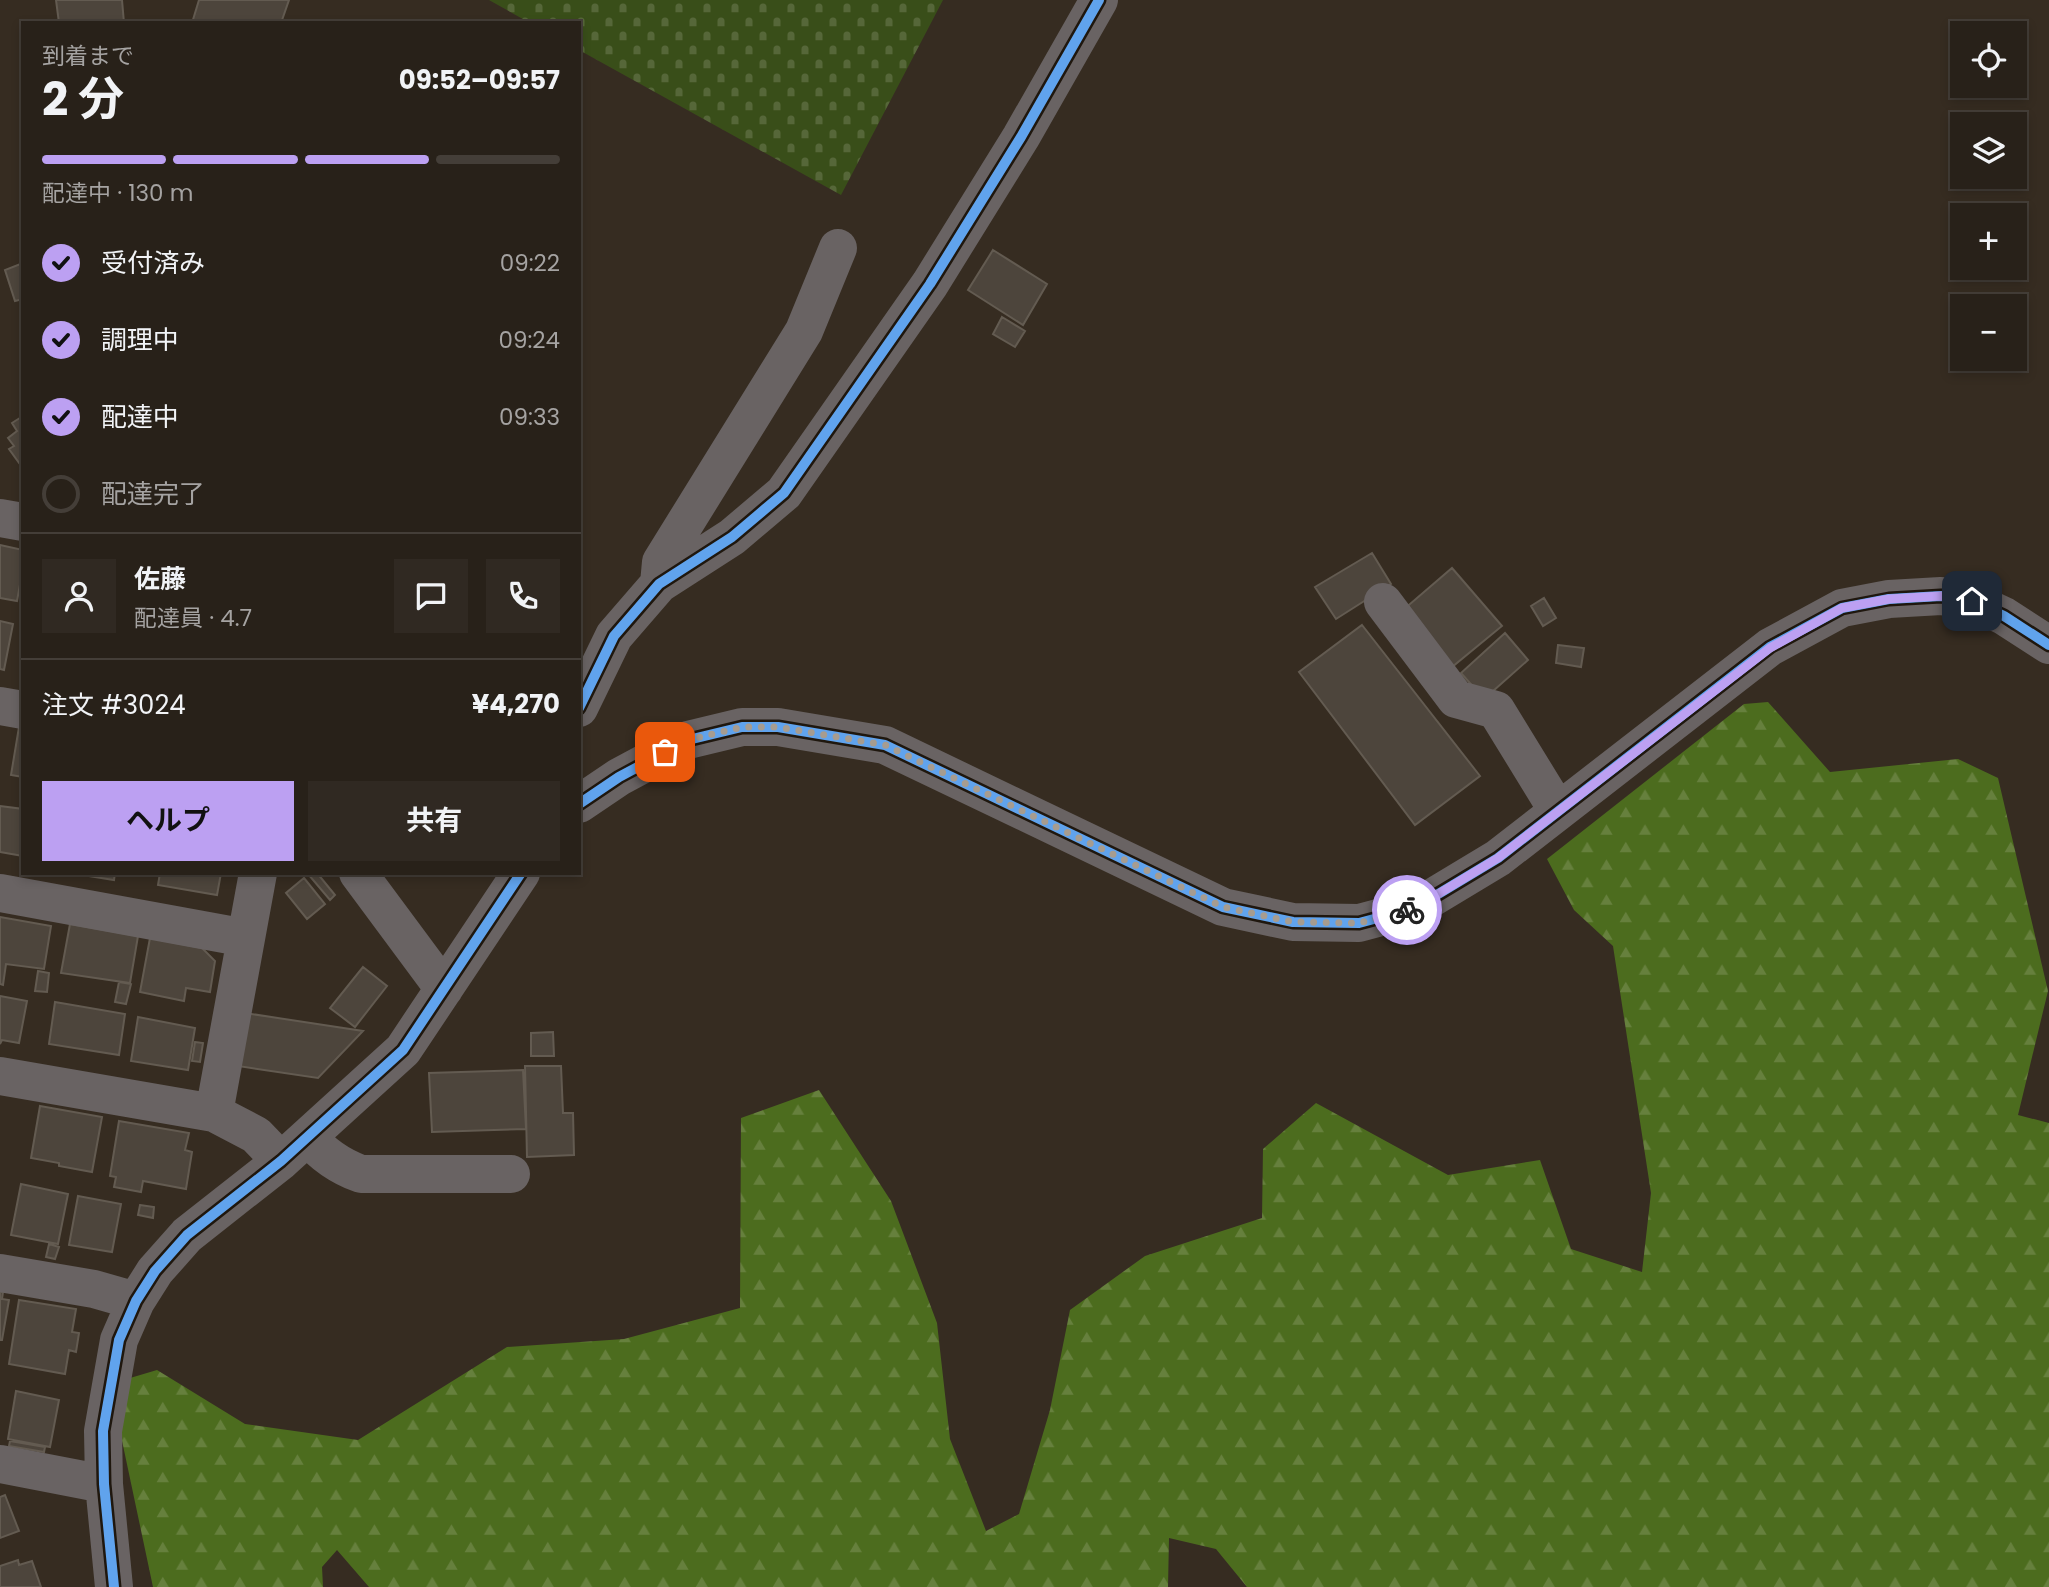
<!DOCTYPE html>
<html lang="ja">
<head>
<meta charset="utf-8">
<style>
	body { margin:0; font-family:Poppins,"Noto Sans JP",sans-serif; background:#302922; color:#f1f3f6; height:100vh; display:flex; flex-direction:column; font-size:26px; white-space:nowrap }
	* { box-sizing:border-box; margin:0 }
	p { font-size:23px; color:#a5a3a2 }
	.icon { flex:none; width:38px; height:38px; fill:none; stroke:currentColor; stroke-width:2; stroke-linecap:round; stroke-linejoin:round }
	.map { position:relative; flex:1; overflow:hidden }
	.panel { position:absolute; left:21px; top:21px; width:560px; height:854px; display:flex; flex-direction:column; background:#282119; border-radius:0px; box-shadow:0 4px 10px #0003,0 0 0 2px #443e38 }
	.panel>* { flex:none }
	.controls { position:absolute; left:1950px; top:21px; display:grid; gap:14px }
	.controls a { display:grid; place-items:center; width:77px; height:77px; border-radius:0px; background:#282119; box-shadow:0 4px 10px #0003,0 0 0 2px #443e38; font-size:35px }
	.pin { position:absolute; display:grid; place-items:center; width:60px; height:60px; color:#fff; margin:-30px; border-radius:14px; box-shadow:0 4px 10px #0006 }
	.courier { position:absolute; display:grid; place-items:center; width:70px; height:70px; margin:-35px; border:5px solid #bca0f2; border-radius:50%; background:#fff; color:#222; box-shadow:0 2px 9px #0007 }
	.overview em { font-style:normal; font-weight:700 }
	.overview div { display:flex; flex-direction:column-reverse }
	.overview { display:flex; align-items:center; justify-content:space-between; height:119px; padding:0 21px }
	h1 { font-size:46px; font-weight:700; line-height:52px }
	.bar { display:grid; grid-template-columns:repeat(4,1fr); gap:10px 7px; align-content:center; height:84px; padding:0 21px }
	.bar i { height:9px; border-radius:5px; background:#443e38 }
	.bar .selected { background:#bca0f2 }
	.bar p { grid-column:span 4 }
	.line { display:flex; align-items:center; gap:18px; padding:0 21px; border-top:2px solid #443e38 }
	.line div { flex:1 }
	.round { display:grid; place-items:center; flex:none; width:74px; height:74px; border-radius:0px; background:#302922 }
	ol { padding:0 21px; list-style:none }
	li { display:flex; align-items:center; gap:21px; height:77px }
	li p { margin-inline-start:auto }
	li .icon { padding:7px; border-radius:50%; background:#bca0f2; color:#111; stroke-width:4 }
	li:last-child { color:#a5a3a2 }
	li i { width:38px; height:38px; border:4px solid #443e38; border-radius:50% }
	.cta { display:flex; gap:14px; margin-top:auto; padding:14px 21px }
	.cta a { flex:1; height:80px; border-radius:0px; background:#bca0f2; color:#111; font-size:28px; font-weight:700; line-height:80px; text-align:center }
	.cta a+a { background:#302922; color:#f1f3f6 }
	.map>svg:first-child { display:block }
</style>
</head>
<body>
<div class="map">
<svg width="2049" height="1587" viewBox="0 0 2049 1587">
	<defs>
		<pattern id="forest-firs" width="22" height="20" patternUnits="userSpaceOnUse" patternTransform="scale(1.75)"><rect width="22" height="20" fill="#4c6c1e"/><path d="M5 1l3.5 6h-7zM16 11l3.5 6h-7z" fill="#66803d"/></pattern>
		<pattern id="cemetery-stones" width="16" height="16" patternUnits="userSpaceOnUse" patternTransform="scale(1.75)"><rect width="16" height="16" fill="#394e19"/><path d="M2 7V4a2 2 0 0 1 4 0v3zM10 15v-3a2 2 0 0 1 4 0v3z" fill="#566739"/></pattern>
	</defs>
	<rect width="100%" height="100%" fill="#362c21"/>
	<path fill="url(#forest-firs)" d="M1768,702L1830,772L1958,759L1998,778L2048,991L2018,1115L2049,1123V1587H1247L1216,1549L1169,1538L1168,1587H369L337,1550L322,1567L323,1587H153L110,1384L157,1370L245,1424L358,1440L507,1347L624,1339L740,1308L741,1118L819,1090L891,1201L937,1323L950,1439L986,1531L1019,1514L1050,1410L1070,1310L1145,1256L1262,1218L1263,1149L1316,1103L1448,1175L1540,1160L1571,1249L1642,1272L1651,1193L1613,946L1574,910L1547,859L1744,704Z"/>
	<path fill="url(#cemetery-stones)" d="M489,0H943L841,195L579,50V23H530Z"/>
	<path fill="#4d453c" stroke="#635b51" stroke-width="2" d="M56,0H122L124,23H59Z
		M199,0H289L281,23H192Z
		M993,250L1047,284L1023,325L968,290Z
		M23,263V299L15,301L5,270Z
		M1002,317L1025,331L1015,347L993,334Z
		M23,416V466L22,467L9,449L14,446L8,438L17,431L12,423Z
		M0,545L23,550V568L17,601L0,598Z
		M1372,553L1391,584L1336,619L1315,587Z
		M1452,568L1502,626L1452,667L1403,610Z
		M1544,598L1556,618L1543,626L1531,606Z
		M0,621L13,624L4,670L0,669Z
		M1362,625L1480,776L1415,825L1299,672Z
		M1505,633L1528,660L1484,699L1461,673Z
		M1558,645L1584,648L1581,667L1556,663Z
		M19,727L23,728V777L11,775Z
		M0,806L23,809V856L0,852Z
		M88,873H115L114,880L88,876Z
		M160,873H221L217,895L158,885Z
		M317,873L335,895L330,900L308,874Z
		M304,878L325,904L307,919L286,893Z
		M0,917L51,926L44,969L6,964L3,985L0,984Z
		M70,924L138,936L130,983L61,973Z
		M150,938L202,948L215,961L210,992L186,988L184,1001L140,992Z
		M363,967L387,986L355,1027L330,1008Z
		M38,971L49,973L47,992L35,991Z
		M119,982L131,984L126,1004L115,1002Z
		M0,996L27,1001L19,1043L2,1040L0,1044Z
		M55,1002L125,1014L119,1055L49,1044Z
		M245,1013L363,1031L318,1078L238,1066Z
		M138,1017L195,1028L188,1070L131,1061Z
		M553,1032L554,1056H531V1033Z
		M195,1042L203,1043L200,1062L192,1061Z
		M525,1066H561L563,1113H573L574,1155L527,1157Z
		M523,1070L526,1129L432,1132L429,1073Z
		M40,1106L102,1117L92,1172L59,1166V1163L31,1158Z
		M119,1121L189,1133L185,1150L192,1152L186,1189L143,1181L141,1192L114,1187L116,1177L110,1176Z
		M21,1184L68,1194L58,1244L11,1235Z
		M78,1196L121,1204L112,1252L69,1245Z
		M140,1205L154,1207L153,1218L138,1215Z
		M49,1244L59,1247L55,1259L46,1257Z
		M0,1292H3L2,1299L9,1300L2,1340H0Z
		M19,1300L76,1309L72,1332L79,1333L76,1352L69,1350L65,1374L9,1364Z
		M16,1391L59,1400L50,1447L8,1439Z
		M10,1441L45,1447L44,1452L9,1446Z
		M5,1495L19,1531L0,1538V1497Z
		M18,1560L19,1565L32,1561L41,1587H0V1566Z"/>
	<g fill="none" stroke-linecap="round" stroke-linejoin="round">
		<path stroke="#696363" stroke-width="38" d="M0,518L23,522
			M659,584L661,562L804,331L838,248
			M1383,602L1456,699L1496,710L1558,811
			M0,706L23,710
			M579,708L614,636L659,584L732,537L784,493L930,284L1021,137L1099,0
			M579,804L619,777L688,740L742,727H778L885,745L1223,907L1293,922L1359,923L1415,908L1498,858L1770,647L1842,608L1889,599L1941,596L1972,601L2004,616L2049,645
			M358,873L444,989
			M0,893L246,938
			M0,1076L214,1113L256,1135L281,1161
			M214,1113L258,873
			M308,1137C323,1155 339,1166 361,1174H511
			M0,1273L94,1289L136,1301
			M0,1464L104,1484
			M114,1587L104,1484L103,1431L119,1340L136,1301L155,1271L187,1235L281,1161L403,1050L521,873"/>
		<g stroke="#1f170e" stroke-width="15">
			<path id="cycleway" d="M579,708L614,636L659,584L732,537L784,493L930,284L1021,137L1099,0
				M579,804L619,777L688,740L742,727H778L885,745L1223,907L1293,922L1359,923L1415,908L1498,858L1770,647L1842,608L1889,599L1941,596L1972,601L2004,616L2049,645
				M114,1587L104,1484L103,1431L119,1340L136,1301L155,1271L187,1235L281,1161L403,1050L521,873"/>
		</g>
		<use href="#cycleway" stroke="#60a3ed" stroke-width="10"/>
	</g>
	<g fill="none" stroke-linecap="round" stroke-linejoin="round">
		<path stroke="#a69c90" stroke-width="7" stroke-dasharray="0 12.6" d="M665,752L688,740L742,727H778L885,745L1223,907L1293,922L1359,923L1407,910"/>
		<path stroke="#bca0f2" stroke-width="9" d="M1407,910L1415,908L1498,858L1770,648L1842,608L1889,599L1941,596L1972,601"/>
	</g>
</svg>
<div class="controls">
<a><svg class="icon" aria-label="locate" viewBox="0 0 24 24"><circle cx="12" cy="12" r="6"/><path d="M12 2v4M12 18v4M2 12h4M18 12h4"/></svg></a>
<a><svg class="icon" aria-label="layers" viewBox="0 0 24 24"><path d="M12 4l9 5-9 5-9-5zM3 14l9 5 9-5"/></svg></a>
<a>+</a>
<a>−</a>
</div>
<div class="pin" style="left:665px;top:752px;background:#ea580c"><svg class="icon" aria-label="bag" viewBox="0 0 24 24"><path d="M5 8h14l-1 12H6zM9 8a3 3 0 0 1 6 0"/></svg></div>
<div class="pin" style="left:1972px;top:601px;background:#1f2937"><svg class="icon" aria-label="home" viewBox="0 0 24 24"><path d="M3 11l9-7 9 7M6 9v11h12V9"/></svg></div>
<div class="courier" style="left:1407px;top:910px"><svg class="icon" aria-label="bike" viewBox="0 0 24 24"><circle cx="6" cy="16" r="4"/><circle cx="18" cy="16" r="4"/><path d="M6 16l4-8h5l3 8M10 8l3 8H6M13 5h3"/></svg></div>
<section class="panel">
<div class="overview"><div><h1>2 分</h1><p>到着まで</p></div><em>09:52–09:57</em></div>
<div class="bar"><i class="selected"></i><i class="selected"></i><i class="selected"></i><i></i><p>配達中 · 130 m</p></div>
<ol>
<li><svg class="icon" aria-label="check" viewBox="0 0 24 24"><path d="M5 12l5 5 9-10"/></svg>受付済み<p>09:22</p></li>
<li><svg class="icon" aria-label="check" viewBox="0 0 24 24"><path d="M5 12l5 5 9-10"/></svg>調理中<p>09:24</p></li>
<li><svg class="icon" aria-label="check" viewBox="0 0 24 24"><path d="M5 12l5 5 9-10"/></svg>配達中<p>09:33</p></li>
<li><i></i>配達完了</li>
</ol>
<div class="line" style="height:126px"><a class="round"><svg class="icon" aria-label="person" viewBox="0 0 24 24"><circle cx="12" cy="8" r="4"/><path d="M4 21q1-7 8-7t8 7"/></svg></a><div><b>佐藤</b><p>配達員 · 4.7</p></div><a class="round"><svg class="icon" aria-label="chat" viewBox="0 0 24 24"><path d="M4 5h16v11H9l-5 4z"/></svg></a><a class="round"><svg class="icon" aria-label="phone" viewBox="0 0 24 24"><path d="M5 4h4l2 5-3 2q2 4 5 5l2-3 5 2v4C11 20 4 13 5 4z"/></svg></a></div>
<div class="line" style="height:91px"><div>注文 #3024</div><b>¥4,270</b></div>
<div class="cta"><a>ヘルプ</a><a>共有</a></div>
</section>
</div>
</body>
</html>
